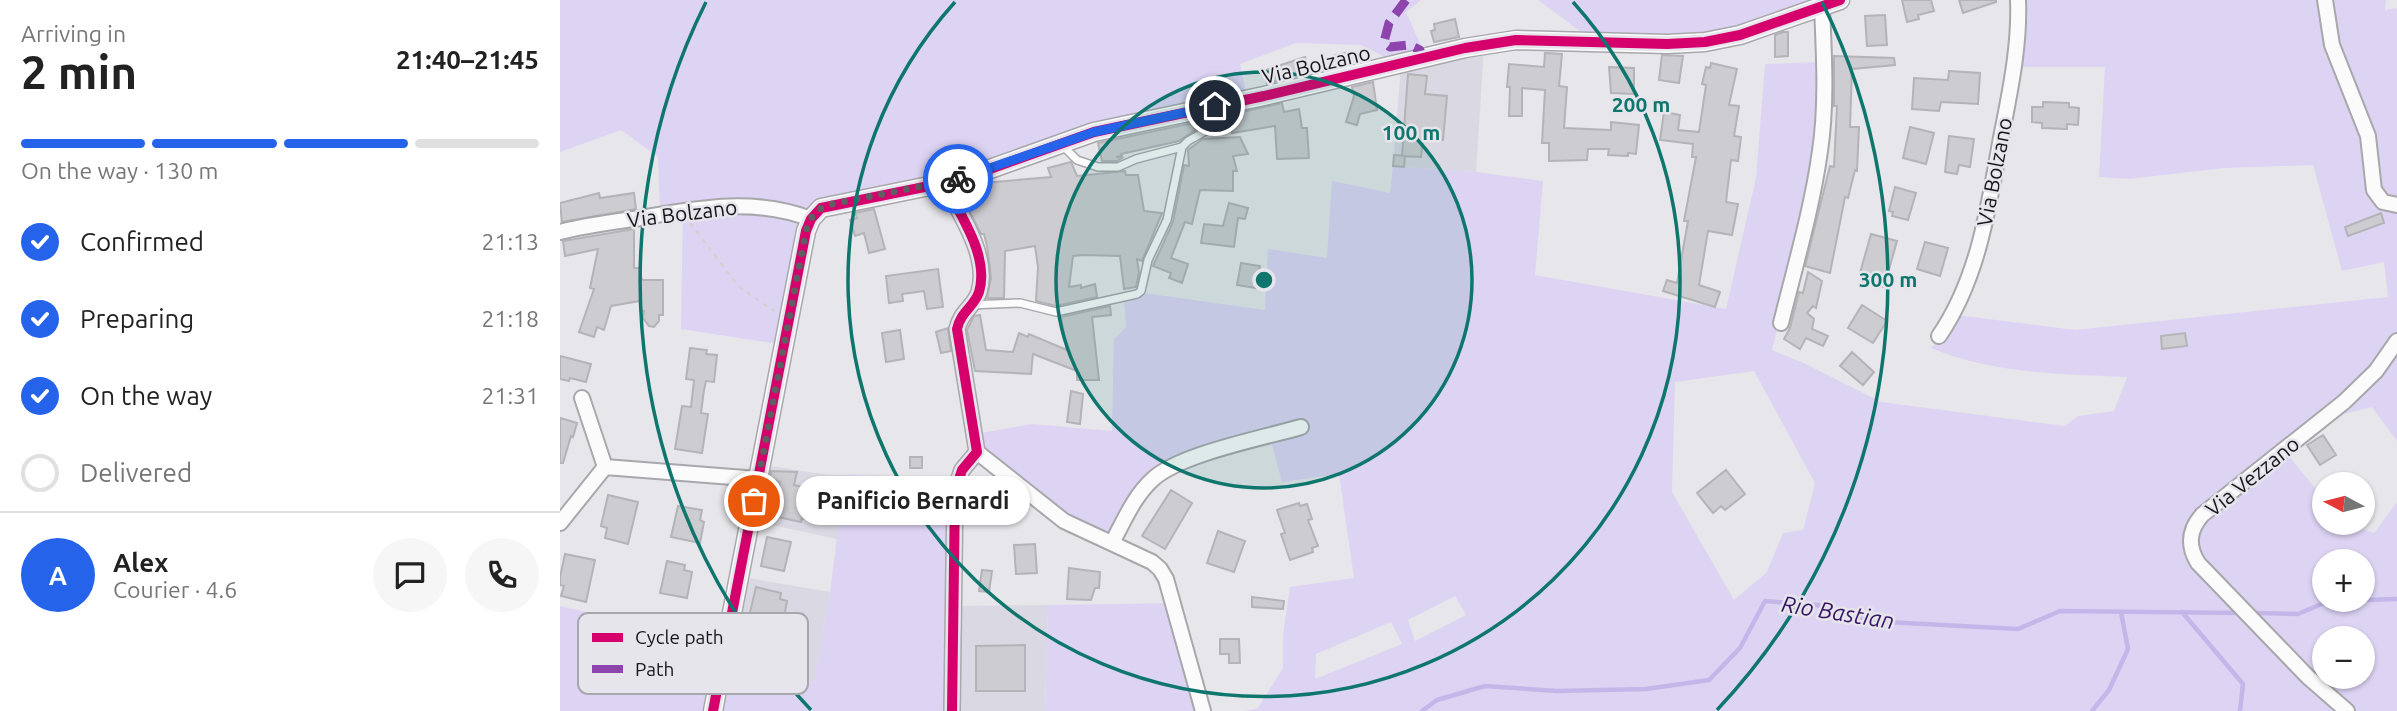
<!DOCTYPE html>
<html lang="en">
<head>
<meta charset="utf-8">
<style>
	body { margin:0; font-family:Ubuntu,sans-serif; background:#f6f6f6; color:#222; height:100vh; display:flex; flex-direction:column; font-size:26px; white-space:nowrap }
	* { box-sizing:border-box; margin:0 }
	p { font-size:23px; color:#767676 }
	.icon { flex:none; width:38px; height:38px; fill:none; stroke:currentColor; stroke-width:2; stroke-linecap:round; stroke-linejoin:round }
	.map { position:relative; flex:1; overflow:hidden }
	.panel { display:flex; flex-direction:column; background:#fff; width:560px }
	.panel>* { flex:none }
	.needle { width:46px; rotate:277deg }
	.tools { position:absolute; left:1752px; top:472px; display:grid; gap:14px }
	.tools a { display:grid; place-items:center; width:63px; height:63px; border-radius:50%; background:#fff; box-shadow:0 2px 5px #0004; font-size:35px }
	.pin { position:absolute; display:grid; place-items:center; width:60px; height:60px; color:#fff; margin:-30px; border:4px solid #fff; border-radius:50%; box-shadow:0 2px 7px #0007 }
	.courier { position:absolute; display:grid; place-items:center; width:70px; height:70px; margin:-35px; border:5px solid #2563eb; border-radius:50%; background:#fff; color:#222; box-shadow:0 2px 9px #0007 }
	.bubble { position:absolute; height:49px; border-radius:24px; background:#fff; box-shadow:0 2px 5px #0004; font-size:23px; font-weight:700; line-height:49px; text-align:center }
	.headline em { font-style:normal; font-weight:700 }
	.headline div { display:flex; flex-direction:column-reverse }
	.headline { display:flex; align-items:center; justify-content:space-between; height:119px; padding:0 21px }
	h1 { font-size:46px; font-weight:700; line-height:52px }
	.bar { display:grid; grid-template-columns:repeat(4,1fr); gap:10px 7px; align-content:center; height:84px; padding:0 21px }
	.bar i { height:9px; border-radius:5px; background:#e0e0e0 }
	.bar .current { background:#2563eb }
	.bar p { grid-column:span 4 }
	.line { display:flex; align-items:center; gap:18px; padding:0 21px; border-top:2px solid #e0e0e0 }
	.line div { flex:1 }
	.round { display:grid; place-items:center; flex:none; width:74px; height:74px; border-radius:37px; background:#f6f6f6 }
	ol { padding:0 21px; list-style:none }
	li { display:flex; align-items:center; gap:21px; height:77px }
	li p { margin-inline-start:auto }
	li .icon { padding:7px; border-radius:50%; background:#2563eb; color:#fff; stroke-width:4 }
	li:last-child { color:#767676 }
	li i { width:38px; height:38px; border:4px solid #e0e0e0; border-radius:50% }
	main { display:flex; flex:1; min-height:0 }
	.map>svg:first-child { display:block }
</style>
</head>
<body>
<main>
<section class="panel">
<div class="headline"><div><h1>2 min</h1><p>Arriving in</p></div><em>21:40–21:45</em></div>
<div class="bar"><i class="current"></i><i class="current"></i><i class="current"></i><i></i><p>On the way · 130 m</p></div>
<ol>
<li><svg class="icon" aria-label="check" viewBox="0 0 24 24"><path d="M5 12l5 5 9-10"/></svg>Confirmed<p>21:13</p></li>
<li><svg class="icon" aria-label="check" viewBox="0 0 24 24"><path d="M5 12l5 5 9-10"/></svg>Preparing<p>21:18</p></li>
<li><svg class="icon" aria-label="check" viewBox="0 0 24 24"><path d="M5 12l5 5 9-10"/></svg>On the way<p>21:31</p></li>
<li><i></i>Delivered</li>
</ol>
<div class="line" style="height:126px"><b class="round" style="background:#2563eb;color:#fff">A</b><div><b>Alex</b><p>Courier · 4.6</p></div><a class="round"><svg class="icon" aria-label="chat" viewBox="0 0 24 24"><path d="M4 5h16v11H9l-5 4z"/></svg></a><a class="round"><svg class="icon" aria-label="phone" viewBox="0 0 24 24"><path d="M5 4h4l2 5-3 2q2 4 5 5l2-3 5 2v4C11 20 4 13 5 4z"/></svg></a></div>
</section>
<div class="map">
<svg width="1837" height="711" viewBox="0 0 1837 711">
	<rect width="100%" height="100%" fill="#e7e6eb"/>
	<path fill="#dad8e2" d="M924,48L916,172L833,166L841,65Z
		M204,465L268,475H285L277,539L194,521Z
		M182,577L270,592L254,682L165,661Z
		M488,605L485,711H394L397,606Z"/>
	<path fill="#ddd4f4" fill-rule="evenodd" d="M0,0H861L846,12L867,59L841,65L801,45L736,43L680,64L687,97L377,180L254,206L226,345L121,329L123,206L100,210L98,157L61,130L0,152Z
		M978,0H1265L1143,37L1029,38Z
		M1460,0H1826L1825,10L1837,8V441L1812,407L1776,416L1728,455L1764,499V523H1787L1814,533L1837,502V711H686L698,708L723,668V635L730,587L794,578L779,474L722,482L708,429L609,459L556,545L507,529L409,435L472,424L552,431L554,339L566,327L564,299L583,293L705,310L708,249L767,258L772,181L830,193L833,166L916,172L983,181L975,275L1166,309L1196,178L1205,64L1262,62L1261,110L1244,224L1212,350L1246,364L1321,402L1505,426L1518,416L1554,411L1567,377C1502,374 1433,374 1371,348L1382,338L1396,315L1515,330L1828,297L1824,262L1782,271L1753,165L1665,168L1568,179L1539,177L1545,67H1457ZM1194,371L1255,483L1243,530L1223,533L1207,572L1174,600L1112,492L1115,382ZM1764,562H1802V600H1764ZM895,596L906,615L855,641L848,620ZM831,622L842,644L755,679L756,654ZM1764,639H1802V677H1764Z
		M285,475L392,477L394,711H0V606L168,645L165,661L254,682L270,592Z
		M617,603L647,711H485L488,605Z"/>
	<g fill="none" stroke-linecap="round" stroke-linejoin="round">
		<path stroke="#c3b6e8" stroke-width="4.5" d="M1802,600L1837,599
			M1622,612L1683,684L1680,711
			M1694,613L1738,614L1771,600H1778
			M862,711L877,700L925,686L997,691L1086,689L1149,680L1180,648L1205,601L1257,605L1308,621L1458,629L1500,611L1681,613
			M1532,711L1549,690L1568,649L1561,612"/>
	</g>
	<path fill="#cdccd0" stroke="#b4b3b7" stroke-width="2" d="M1342,0H1371L1374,11L1358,15L1359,19L1347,22Z
		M1399,0H1436V2L1403,13Z
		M1325,15L1327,45L1307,46L1305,16Z
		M895,19L899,37L874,42L871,31L875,30L874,24Z
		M1223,32H1228V56L1215,57V35Z
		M786,53L789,64L778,66L775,55Z
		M985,53L1002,54L999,86L1007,87L1004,128L1051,130V122L1079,125L1076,154L1068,153V156L1048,155L1049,149H1028L1027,160L989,161V143H982L985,90L962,88V116H949L950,87H947L949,64L984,67Z
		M1102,55L1123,56L1119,83L1099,80Z
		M1274,56L1334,58L1335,65L1292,69L1290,127H1299L1297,171L1295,170L1288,198L1285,197L1270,273L1245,266L1270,166L1274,167L1277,106H1274Z
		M745,57L749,71L707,84L703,71Z
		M1151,63L1177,69L1169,105L1179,106L1174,136L1181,137L1178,161L1171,160L1166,202L1178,204L1172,235L1148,231L1139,285L1160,292L1155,307L1103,291L1107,280L1117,283L1128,221H1124L1136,157H1132L1133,144L1100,140L1104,112L1120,115L1118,130L1139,132L1146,85L1142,84L1146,67L1150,68Z
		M1049,67L1074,68V94L1051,93Z
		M1389,71L1420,73L1418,104L1381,102L1379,111L1352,109L1354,78L1388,80Z
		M848,74L867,76L865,94L887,96L883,140L863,139L861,157L842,156Z
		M813,82L817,110L800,114L797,125L786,122L794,96L792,87Z
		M1483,102L1509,103V107L1519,108L1518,125L1507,124V129L1482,128V123L1472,122V107H1483Z
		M722,103L724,112L739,109L742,128H747L749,158L717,159L715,126L672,133L669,115Z
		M633,123L635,130L619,141L561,154L562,156L556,157L562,158L557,161H542L538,143Z
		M1350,127L1374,133L1366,164L1343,158Z
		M1389,136L1414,139L1410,167L1399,165L1397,174L1385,172Z
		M680,137L688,154L673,156L677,171H673V191L640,190L632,224L625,222L611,258L628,264L622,283L609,278L611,273L593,266L613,222L624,165L629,166L628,150L643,139Z
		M834,155L845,156L844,167L833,166Z
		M511,162L517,176L565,171L566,175H578L584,211L602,213L582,261L577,259L579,273L576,287L564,289L560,256L524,255L513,256L509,287L521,285V288L535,284L537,297L496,306L476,301L478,267L475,246L445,251L444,298H427L431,278L427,246L424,234H421L404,200L423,195V183L491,177L488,168Z
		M1335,187L1356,193L1348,220L1332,216L1333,212L1329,211Z
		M39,193L40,198L74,193L76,209L2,222L0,203Z
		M669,203L688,208L685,219L678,218L674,247L641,243L644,224L663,226Z
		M314,209L325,249L309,253L304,233L295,236L290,220L297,218L295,213Z
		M1821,213L1824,223L1788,236L1785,227Z
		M74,229V268H79L82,280H103V315H99V321L94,327L89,326L83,318L84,311H80V301L51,306L44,330L37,327L34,337L19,332L34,289L30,288L38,249L5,256L3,241Z
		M1311,234L1337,241L1324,287L1303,282L1305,275L1300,273Z
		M1365,242L1388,248L1380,276L1357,269Z
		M681,263L700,266L696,288L677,285Z
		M378,269L383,307L367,309L364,291L342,294L343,301L329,303L326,276Z
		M1248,272L1262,281L1256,308L1253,306L1247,313L1254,319L1252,329L1268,336L1263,346L1246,338L1240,349L1224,339L1230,328L1239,292L1243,293Z
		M1302,305L1327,321L1313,343L1288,328Z
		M550,306L551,315L532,317L539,380H517V371L473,354L471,374L415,371L407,330L414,316L420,315L426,350L453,352L459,333L468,337L469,334L507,350L501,317Z
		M388,328L391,351L381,353L376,332Z
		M340,330L344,359L326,362L322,333Z
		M1625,333L1627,346L1602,349L1601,336Z
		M130,348L147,350L146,354L157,355L154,382L146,381L144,390L141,413L148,414L142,453L115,449L122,406L131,407L134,380L126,379Z
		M1292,352L1314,372L1303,385L1280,366Z
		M0,356L31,364L26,382L10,378L9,381L0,379Z
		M511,391L523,394L520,424L507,422Z
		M0,418L17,423L13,437L11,436L3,463H0Z
		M1763,435L1776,455L1760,465L1747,445Z
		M350,457H362V468H350Z
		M1166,470L1185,494L1165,510L1161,506L1153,513L1137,493Z
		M211,471L237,472L234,485L247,488V492L255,494L249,520L242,518L241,522L213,516L220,482L210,478Z
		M611,490L632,503L605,549L582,536Z
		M48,495L78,502L68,544L45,538L47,528L41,526Z
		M739,503L740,506L747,504L752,519L748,520L758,546L752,548L753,552L730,560L721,534L725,533L717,510Z
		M118,506L142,510L140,520L144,522L140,543L111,537Z
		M658,531L685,541L674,572L647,563Z
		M207,537L231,542L224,571L201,566Z
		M475,544L477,573L456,574L454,545Z
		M5,554L35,560L26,602L1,596L4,586L0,585V577Z
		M107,561L125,565L124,570L132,572L127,598L100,593Z
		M509,568L540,572L539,588H535L531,600L507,599Z
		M422,570L432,571L429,592L419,591Z
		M196,587L221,593L220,599L227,601L224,618L216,617L215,622L189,617Z
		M692,597L724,601L723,609L692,607Z
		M660,639H679L680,663H669V654H660Z
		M465,645V691H416V646Z"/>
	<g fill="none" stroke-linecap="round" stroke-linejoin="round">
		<g stroke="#a8a7ab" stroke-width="10">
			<path id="service" d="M501,144L517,160L538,167H558L576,159L622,147
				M410,305L460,303L496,312L577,294L581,291L588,260L607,220L622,147L628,141L649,129L654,109"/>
		</g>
		<g stroke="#a8a7ab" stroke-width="18">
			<path id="minor" d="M1765,0L1772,45L1808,136L1814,190L1823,202L1837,205
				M384,183C399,213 430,256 419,292C414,307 401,311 397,329L417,452L402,470L395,491L392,711
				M0,232C26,225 53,222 80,218C138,208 194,197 251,219
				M1221,323C1235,266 1252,209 1260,151C1267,104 1264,55 1262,7
				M1379,336C1418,279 1428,210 1440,143C1449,96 1460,48 1458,0
				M22,398L45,467
				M417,452L504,521L592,562L600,569L606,579L643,711
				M0,523L45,467L198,479
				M552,543C564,521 574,496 593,479C620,454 703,438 741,427
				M1787,711L1748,677L1638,563C1627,545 1629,530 1642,515L1784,402L1816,371L1837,341"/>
		</g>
		<g stroke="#a8a7ab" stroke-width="21">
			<path id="tertiary" d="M153,711L246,231L251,219L261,208L384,183L430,169L534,132L704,96L905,48L956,40L1107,44L1145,42L1180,35L1280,0"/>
		</g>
		<path stroke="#d2d2d2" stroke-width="2.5" stroke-dasharray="5 5" stroke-linecap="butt" d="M130,223L179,287L214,311"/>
		<use href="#service" stroke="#fbfbfc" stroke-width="7"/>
		<use href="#minor" stroke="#fbfbfc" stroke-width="14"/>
		<use href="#tertiary" stroke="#fbfbfc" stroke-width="18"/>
		<path stroke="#8e44ad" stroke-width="9" stroke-dasharray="18 9" stroke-linecap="butt" d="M846,0L829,23L824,42L830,47L849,45L860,50L862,58"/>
		<g stroke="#e6e5ec" stroke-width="15">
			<path id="cycleway" d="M384,183C399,213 430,256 419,292C414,307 401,311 397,329L417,452L402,470L395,491L392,711
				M153,711L246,231L251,219L261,208L384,183L430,169L534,132L704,96L905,48L956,40L1107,44L1145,42L1180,35L1280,0"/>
		</g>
		<use href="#cycleway" stroke="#d6006c" stroke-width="10"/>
	</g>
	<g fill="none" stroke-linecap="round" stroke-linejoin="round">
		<path stroke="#5f5f62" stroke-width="7" stroke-dasharray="0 12.6" d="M194,501L246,231C250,218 255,210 267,205L398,179"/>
		<path stroke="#2563eb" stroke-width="9" d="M398,179L534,132L655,106"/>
	</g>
	<circle cx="704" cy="280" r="208" fill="#0f766e" fill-opacity=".12"/>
	<g fill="none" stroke="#0f766e" stroke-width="3.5">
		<circle cx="704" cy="280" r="208"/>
		<path d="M1013 2A416 416 0 1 1 395 2"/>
		<path d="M251 710A624 624 0 0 1 146 2M1262 2A624 624 0 0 1 1157 710"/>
	</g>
	<g text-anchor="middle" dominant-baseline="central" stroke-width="5" stroke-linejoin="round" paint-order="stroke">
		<g font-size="21" fill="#161618" stroke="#e6e5ec">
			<text transform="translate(756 64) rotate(-13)">Via Bolzano</text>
			<text transform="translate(1434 172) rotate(-79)">Via Bolzano</text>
			<text transform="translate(122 213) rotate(-7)">Via Bolzano</text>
			<text transform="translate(1692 476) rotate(-39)">Via Vezzano</text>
		</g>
		<g font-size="23" font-style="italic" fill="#371666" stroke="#e6e5ec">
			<text transform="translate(1278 612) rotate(9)">Rio Bastian</text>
		</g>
	</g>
	<rect x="18" y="613" width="230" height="81" rx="10" fill="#e6e5ec" stroke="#a8a7ac" stroke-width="2"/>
	<rect x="32" y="633" width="31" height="9" fill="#d6006c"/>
	<rect x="32" y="665" width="31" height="8" fill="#8e44ad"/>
	<g font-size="19" fill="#161618">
		<text x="75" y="644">Cycle path</text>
		<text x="75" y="676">Path</text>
	</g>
	<circle cx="704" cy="280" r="10" fill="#0f766e" stroke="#e6e5ec" stroke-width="3.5"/>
	<g font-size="21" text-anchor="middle" font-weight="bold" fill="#0f766e" stroke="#e6e5ec" stroke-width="5" stroke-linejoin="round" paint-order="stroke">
		<text x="1081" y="112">200 m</text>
		<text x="851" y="140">100 m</text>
		<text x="1328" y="287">300 m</text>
	</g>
</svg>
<div class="tools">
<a><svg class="needle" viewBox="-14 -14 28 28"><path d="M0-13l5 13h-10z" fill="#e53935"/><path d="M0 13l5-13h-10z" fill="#767676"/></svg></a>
<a>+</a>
<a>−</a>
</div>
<div class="pin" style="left:194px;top:501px;background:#ea580c"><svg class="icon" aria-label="bag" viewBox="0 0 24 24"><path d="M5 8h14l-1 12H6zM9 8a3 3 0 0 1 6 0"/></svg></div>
<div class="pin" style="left:655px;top:106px;background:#1f2937"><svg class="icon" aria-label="home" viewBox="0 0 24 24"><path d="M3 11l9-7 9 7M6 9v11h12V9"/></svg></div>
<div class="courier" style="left:398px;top:179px"><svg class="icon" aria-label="bike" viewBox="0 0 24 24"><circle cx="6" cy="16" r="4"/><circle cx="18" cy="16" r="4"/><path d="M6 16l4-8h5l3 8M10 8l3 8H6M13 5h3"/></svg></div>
<div class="bubble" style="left:236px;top:476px;width:234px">Panificio Bernardi</div>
</div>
</main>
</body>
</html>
